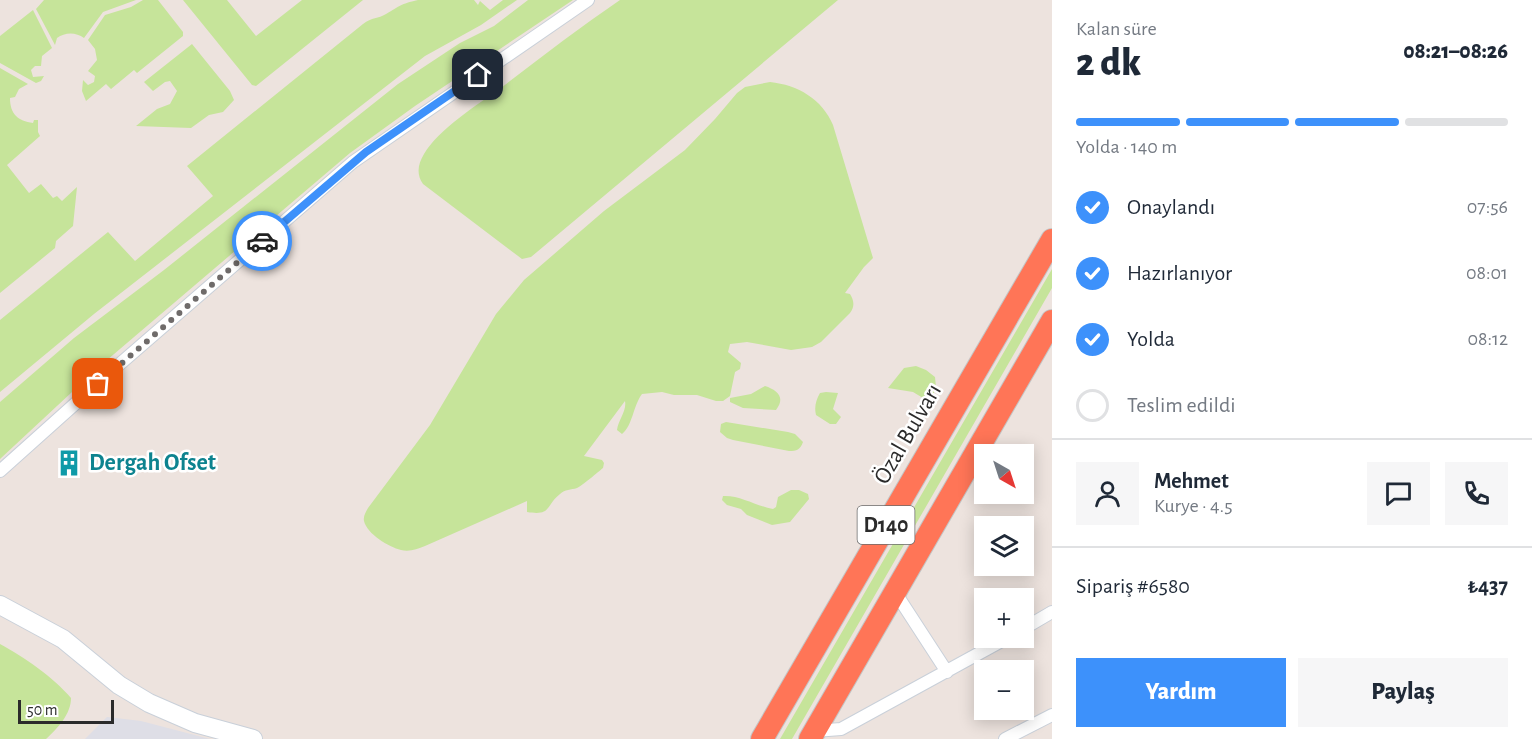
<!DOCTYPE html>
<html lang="tr">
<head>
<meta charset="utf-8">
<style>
	body { margin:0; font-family:"Alegreya Sans",sans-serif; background:#f6f6f7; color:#1f2937; height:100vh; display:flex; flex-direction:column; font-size:22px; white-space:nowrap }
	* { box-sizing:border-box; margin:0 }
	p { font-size:20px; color:#747a83 }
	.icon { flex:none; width:33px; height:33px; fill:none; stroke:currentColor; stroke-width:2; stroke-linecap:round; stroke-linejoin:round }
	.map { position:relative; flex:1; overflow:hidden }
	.details { display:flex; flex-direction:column; background:#fff; width:480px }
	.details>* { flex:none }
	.needle { width:39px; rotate:141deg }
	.controls { position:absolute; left:974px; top:444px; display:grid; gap:12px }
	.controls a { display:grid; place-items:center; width:60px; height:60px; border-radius:0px; background:#fff; box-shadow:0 3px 15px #0003; font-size:30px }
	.scale { position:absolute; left:18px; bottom:15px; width:96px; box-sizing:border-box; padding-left:6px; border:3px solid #2b2b2b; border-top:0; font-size:16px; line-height:21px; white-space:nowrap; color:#2b2b2b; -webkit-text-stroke:4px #fff; paint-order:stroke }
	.pin { position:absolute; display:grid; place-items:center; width:51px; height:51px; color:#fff; margin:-26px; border-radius:12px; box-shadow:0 3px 9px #0006 }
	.courier { position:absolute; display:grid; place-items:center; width:60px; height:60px; margin:-30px; border:4px solid #3d91fb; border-radius:50%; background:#fff; color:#222; box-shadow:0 2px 8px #0007 }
	.summary em { font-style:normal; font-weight:800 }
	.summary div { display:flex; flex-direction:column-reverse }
	.summary { display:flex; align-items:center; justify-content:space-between; height:102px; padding:0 24px }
	h1 { font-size:39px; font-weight:800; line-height:45px }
	.bar { display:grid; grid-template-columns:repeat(4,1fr); gap:9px 6px; align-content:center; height:72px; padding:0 24px }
	.bar i { height:8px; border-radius:4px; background:#e0e1e3 }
	.bar .current { background:#3d91fb }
	.bar p { grid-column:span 4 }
	.line { display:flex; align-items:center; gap:15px; padding:0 24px; border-top:2px solid #e0e1e3 }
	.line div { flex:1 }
	.round { display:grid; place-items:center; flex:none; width:63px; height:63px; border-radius:0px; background:#f6f6f7 }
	ol { padding:0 24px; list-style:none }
	li { display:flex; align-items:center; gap:18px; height:66px }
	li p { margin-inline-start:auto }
	li .icon { padding:6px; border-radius:50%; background:#3d91fb; color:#fff; stroke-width:4 }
	li:last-child { color:#747a83 }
	li i { width:33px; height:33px; border:3px solid #e0e1e3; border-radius:50% }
	.primary-button { display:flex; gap:12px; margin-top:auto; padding:12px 24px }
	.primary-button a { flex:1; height:69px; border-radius:0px; background:#3d91fb; color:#fff; font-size:24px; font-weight:800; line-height:69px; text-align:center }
	.primary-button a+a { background:#f6f6f7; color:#1f2937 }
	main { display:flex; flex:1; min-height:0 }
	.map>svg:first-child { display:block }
</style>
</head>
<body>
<main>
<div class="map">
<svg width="1052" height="739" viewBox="0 0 1052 739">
	<rect width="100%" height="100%" fill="#ede3de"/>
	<path fill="#dedee6" d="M107,717L141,721L210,739H85Z"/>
	<path fill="#c6e49a" d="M44,0H136L103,12L84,38C76,32 65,32 57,38L55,45L36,9Z
		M143,0H158L183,32V36L137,73L134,70L111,89L106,84L86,101L82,91L83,80L88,85L94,82L95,76L88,71L97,60L95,49L88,40L105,15L131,7Z
		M183,0H227L256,36L302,0H363L256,86L252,85Z
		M418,0H474L478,5L480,1L490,10L503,0H517L481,25L425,56L94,314L0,392V320L108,232L135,261L213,196L187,166L363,24C372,17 378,19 386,14C400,6 400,4 418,0Z
		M528,0H573L415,106L350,153L100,366L0,459V402L74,338L164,270L398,84L460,43L494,26Z
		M620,0H838L531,257L522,259L423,184C416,174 418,164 424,154C438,130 478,104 501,88C540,58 579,28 620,0Z
		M33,10L52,48L42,56L41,66H35L31,70L33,77L44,76L41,81L36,83L0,63V36Z
		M192,44L230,91L234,100L223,112L209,115L191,128L136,126L157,109L170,104L177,91L170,81L165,82L153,91L144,82Z
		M0,68L28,84L19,89L15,97L10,98C10,114 18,121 33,123L34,120H38V132L40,136L7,165L29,193L41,184L53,198L57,196L62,201L77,187L73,226L56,241L55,248L0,293Z
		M770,82C798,85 822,99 833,125L873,258L864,267L845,293L850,294C854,300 855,307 850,313L821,342L812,347L791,350L747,342L730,344L728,352L741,363L740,369L735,372L730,396L723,401H716L697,395H674L662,392L642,394C633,406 633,425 622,434L617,430C618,420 627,411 625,401L584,456L602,460L604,463L603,468C598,472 582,486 577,488C571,490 565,489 560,494C545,506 552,516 527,512V501L425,546C417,549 410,552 401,550C389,547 367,534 364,521C363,516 366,512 368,508L430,425L496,314L524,280L604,211L685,150L715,119L737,93L745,87Z
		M1052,269V288L792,739H780Z
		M916,366L926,370L935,377L936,387L933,395L923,398L913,392L888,388L904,368Z
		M765,386C777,390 786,397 776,410L743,408L730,402V398L751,394Z
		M826,392L838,393L833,409L841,417L836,424H830L816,415C814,407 816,400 820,393Z
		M726,422L788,432L795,434L803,442C800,450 797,451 789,451L733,440L727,438L720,432L721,424Z
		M791,490H799L808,494L809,499L790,522L772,525L747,515L741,509L727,505L722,500L723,496C740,495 756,506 773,509L776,507L778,497Z
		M0,644C24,657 53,677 71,698C71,714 58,728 46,739H0Z"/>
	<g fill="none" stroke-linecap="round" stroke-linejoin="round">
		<g stroke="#c9d0d9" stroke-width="14">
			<path id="street" d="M0,471L114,369L353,162L588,0
				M895,592L947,672
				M1023,629L1052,612
				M815,731L841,729L1007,638
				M1005,739L1052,715"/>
		</g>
		<g stroke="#c9d0d9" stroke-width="20">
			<path id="secondary" d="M0,605L63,639L119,685L149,703L195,723L253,739"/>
		</g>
		<g stroke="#c4c4c4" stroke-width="24">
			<path id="highway" d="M762,739L1052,240
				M810,739L1052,321"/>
		</g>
		<use href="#street" stroke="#fff" stroke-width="12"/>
		<use href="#secondary" stroke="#fff" stroke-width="18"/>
		<use href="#highway" stroke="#ff7557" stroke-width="22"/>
	</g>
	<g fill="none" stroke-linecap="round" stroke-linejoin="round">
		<path stroke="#6f6b6a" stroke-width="6" stroke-dasharray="0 10.8" d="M98,384L262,241"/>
		<path stroke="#3d91fb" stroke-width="8" d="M262,241L366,152L478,75"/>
	</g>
	<defs>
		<g id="building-bare" transform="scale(2.07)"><path d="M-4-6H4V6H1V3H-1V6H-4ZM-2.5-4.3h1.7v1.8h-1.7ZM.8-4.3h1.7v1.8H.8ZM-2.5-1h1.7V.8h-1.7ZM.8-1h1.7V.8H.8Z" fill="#0f9aa8" stroke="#fff" stroke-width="2.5" paint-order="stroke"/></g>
	</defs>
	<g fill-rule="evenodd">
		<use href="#building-bare" x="69" y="463"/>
	</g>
	<g text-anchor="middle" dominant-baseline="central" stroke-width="5" stroke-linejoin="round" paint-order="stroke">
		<rect fill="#fff" stroke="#6b6b6b" stroke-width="1.5" x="857.5" y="506" width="57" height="38" rx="4.5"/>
		<g font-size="22" font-weight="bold" fill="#2b2b2b">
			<text x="886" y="525">D140</text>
		</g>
		<g font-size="24" fill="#2b2b2b" stroke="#fff">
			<text transform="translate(908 434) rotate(-60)">Özal Bulvarı</text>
		</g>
		<g font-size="24" font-weight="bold" fill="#0d838f" stroke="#fff" text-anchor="start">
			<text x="89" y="463">Dergah Ofset</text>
		</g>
	</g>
</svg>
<div class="controls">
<a><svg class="needle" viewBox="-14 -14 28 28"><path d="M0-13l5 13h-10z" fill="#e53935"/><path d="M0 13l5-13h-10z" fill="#747a83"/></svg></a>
<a><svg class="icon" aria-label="layers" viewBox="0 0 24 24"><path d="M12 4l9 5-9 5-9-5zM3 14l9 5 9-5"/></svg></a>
<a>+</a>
<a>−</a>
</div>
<div class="scale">50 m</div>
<div class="pin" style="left:98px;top:384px;background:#ea580c"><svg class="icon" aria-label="bag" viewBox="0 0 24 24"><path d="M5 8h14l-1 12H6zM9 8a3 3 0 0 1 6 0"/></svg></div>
<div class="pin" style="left:478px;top:75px;background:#1f2937"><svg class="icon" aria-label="home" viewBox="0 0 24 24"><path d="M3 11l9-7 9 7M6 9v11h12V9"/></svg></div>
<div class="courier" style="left:262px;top:241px"><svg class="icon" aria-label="car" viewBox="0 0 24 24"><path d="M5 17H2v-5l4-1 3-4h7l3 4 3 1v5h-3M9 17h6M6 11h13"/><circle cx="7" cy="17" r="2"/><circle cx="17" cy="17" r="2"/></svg></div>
</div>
<section class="details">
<div class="summary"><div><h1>2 dk</h1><p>Kalan süre</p></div><em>08:21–08:26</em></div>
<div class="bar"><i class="current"></i><i class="current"></i><i class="current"></i><i></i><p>Yolda · 140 m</p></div>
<ol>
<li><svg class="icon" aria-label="check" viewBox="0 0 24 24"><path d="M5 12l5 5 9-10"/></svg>Onaylandı<p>07:56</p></li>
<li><svg class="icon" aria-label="check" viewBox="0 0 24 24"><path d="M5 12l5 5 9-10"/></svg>Hazırlanıyor<p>08:01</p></li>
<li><svg class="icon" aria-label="check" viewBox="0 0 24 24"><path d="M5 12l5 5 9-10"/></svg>Yolda<p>08:12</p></li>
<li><i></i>Teslim edildi</li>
</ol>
<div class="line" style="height:108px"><a class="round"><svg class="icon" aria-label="person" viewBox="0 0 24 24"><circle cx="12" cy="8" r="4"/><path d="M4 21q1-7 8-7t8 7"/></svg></a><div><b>Mehmet</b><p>Kurye · 4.5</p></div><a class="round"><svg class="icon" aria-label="chat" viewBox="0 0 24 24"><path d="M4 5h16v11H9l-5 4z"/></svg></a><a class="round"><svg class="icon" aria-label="phone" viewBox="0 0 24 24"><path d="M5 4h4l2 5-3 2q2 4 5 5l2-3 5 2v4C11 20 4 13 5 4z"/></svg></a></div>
<div class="line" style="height:78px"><div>Sipariş #6580</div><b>₺437</b></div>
<div class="primary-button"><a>Yardım</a><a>Paylaş</a></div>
</section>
</main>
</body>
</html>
